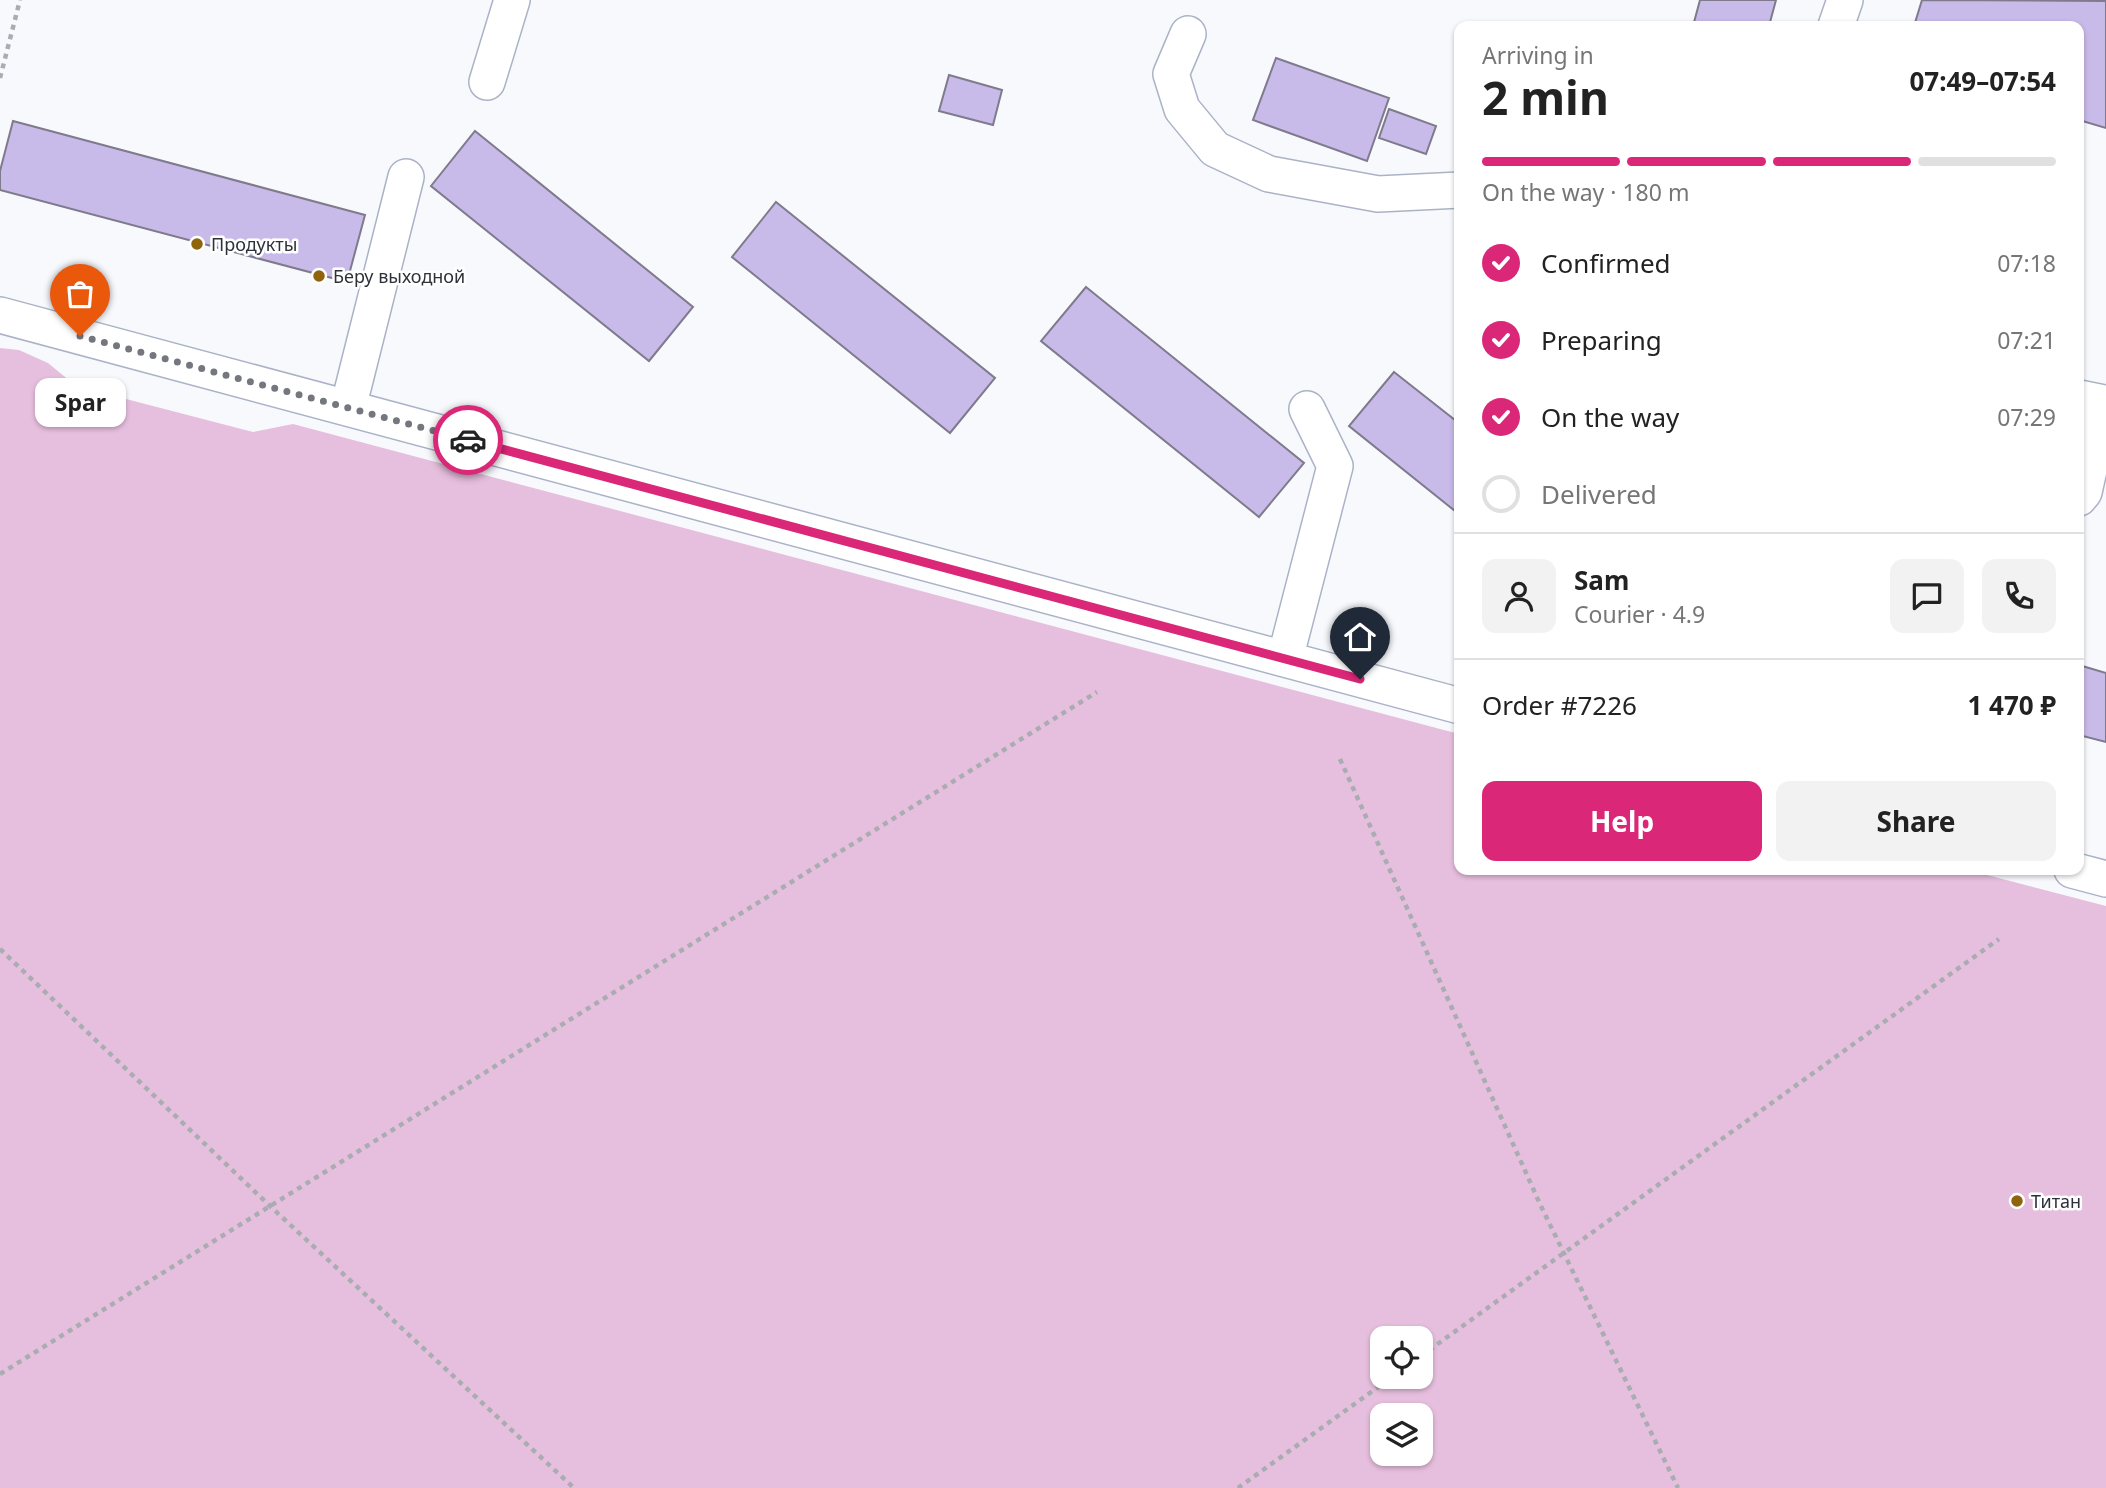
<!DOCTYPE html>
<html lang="en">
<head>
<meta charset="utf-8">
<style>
	body { margin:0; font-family:"Noto Sans",sans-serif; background:#f2f2f2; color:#222; height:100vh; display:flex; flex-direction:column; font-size:26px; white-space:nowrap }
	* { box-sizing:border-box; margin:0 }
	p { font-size:23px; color:#767676 }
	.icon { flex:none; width:38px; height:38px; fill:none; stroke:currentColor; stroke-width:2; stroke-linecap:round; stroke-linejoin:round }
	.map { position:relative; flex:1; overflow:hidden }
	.details { position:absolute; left:1454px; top:21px; width:630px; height:854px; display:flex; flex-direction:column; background:#fff; border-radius:14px; box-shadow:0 2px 5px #0004 }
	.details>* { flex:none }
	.tools { position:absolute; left:1370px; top:1326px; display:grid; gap:14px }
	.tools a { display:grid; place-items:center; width:63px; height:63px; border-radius:14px; background:#fff; box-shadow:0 2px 5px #0004; font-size:35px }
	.pin { position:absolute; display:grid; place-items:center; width:60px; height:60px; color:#fff; margin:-72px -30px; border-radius:50% 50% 50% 0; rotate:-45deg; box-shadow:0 0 7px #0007 }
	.pin .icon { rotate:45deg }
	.courier { position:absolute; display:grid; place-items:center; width:70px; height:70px; margin:-35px; border:5px solid #db2777; border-radius:50%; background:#fff; color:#222; box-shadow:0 2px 9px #0007 }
	.bubble { position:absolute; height:49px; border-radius:14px; background:#fff; box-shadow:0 2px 5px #0004; font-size:23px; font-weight:700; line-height:49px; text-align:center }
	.head em { font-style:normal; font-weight:700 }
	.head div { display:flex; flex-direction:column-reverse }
	.head { display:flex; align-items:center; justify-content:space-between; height:119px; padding:0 28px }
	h1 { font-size:46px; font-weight:700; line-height:52px }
	.bar { display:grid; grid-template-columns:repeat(4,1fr); gap:10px 7px; align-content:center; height:84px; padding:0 28px }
	.bar i { height:9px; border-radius:5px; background:#e0e0e0 }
	.bar .active { background:#db2777 }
	.bar p { grid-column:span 4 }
	.line { display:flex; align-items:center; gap:18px; padding:0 28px; border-top:2px solid #e0e0e0 }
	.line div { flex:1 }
	.round { display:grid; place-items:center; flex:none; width:74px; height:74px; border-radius:14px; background:#f2f2f2 }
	ol { padding:0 28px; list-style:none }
	li { display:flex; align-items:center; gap:21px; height:77px }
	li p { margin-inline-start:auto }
	li .icon { padding:7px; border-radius:50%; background:#db2777; color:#fff; stroke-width:4 }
	li:last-child { color:#767676 }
	li i { width:38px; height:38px; border:4px solid #e0e0e0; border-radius:50% }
	.action { display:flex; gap:14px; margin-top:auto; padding:14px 28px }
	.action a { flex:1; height:80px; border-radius:14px; background:#db2777; color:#fff; font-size:28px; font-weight:700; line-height:80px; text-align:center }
	.action a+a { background:#f2f2f2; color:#222 }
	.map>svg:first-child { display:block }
</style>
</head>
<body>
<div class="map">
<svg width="2106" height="1488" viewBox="0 0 2106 1488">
	<rect width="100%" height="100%" fill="#f7f9fd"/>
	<path fill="#e7bfde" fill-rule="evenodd" d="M0,348L19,350L48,363L76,386L253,432L293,424L1459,734L1460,870H1968L2106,906V1488H0ZM1382,1339H1421V1377H1382ZM1382,1416H1421V1454H1382Z"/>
	<path fill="#c9bbe9" stroke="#7f7a8c" stroke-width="2" d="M1700,0H1776L1769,26H1693Z
		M1922,0L2106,1V128L2079,120V26H1914Z
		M1276,58L1389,98L1367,161L1253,120Z
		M949,75L1002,90L993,125L939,111Z
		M1389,109L1436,126L1426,154L1379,138Z
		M13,121L365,215L347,282L0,190V171Z
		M475,131L693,307L649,361L431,186Z
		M776,202L995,378L950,433L732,257Z
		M1086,287L1304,463L1259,517L1041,341Z
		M1394,372L1460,424V515L1349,426Z
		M2079,665L2106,673V742L2079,735Z"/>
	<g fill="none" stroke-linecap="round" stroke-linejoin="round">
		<g stroke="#aab3c6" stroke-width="38">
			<path id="minor" d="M1836,26L1845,0
				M1188,34L1171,74L1182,109L1215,149L1269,174L1378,194L1460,190
				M487,82L512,0
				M0,315L1460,706
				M2079,398L2104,403L2084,492L2079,498
				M348,408L406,177
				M1285,659L1335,466L1307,409
				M2072,870L2106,879"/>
		</g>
		<path stroke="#a9acb1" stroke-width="4.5" stroke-dasharray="5 5" stroke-linecap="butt" d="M0,78L20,0
			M1340,759L1540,1204L1678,1488
			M0,949L270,1206L574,1488
			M1421,1356L1999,939
			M0,1374L1097,692
			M1238,1488L1392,1377"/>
		<use href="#minor" stroke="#fff" stroke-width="35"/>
	</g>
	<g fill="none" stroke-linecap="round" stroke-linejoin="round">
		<path stroke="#74777e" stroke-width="7" stroke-dasharray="0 12.6" d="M80,336L468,440"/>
		<path stroke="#db2777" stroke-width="9" d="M468,440L1360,679"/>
	</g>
	<g fill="#90640d" stroke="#fff" stroke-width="2.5">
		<circle cx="197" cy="244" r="7"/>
		<circle cx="319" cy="276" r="7"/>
		<circle cx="2017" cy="1201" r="7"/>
	</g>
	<g text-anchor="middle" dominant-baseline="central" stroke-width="5" stroke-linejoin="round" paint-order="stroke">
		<g font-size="18" fill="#2e3139" stroke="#fff" text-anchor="start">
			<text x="211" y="244">Продукты</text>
			<text x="333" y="276">Беру выходной</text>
			<text x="2031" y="1201">Титан</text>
		</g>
	</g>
</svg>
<div class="tools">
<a><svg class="icon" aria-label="locate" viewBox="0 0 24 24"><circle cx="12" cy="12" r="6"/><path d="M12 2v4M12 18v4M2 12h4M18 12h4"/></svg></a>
<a><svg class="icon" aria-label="layers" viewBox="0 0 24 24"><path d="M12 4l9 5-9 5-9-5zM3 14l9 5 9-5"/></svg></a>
</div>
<div class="pin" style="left:80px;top:336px;background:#ea580c"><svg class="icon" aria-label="bag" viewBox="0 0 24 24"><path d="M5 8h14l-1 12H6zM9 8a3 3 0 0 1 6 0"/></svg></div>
<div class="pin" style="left:1360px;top:679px;background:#1f2937"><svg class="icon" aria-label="home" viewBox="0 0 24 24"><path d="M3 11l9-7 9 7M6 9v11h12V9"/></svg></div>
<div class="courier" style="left:468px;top:440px"><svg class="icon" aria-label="car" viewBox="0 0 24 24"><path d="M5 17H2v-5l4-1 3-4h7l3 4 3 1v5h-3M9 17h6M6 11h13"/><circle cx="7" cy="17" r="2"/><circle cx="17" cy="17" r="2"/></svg></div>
<div class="bubble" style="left:35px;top:378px;width:91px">Spar</div>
<section class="details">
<div class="head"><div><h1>2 min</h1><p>Arriving in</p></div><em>07:49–07:54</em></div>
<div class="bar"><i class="active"></i><i class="active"></i><i class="active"></i><i></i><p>On the way · 180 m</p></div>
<ol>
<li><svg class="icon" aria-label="check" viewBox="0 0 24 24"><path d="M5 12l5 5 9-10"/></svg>Confirmed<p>07:18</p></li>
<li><svg class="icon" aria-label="check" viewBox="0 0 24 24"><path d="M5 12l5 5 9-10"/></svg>Preparing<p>07:21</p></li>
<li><svg class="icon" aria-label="check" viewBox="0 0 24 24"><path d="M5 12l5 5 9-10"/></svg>On the way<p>07:29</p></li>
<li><i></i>Delivered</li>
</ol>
<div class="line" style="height:126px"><a class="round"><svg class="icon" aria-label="person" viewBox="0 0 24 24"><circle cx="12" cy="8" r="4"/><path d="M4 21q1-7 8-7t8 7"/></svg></a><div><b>Sam</b><p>Courier · 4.9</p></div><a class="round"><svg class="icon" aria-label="chat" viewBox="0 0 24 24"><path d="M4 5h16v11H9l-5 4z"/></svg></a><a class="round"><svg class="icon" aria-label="phone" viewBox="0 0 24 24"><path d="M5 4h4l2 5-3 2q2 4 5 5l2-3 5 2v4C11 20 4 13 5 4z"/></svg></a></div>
<div class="line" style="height:91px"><div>Order #7226</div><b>1 470 ₽</b></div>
<div class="action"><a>Help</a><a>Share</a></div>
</section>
</div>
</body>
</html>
